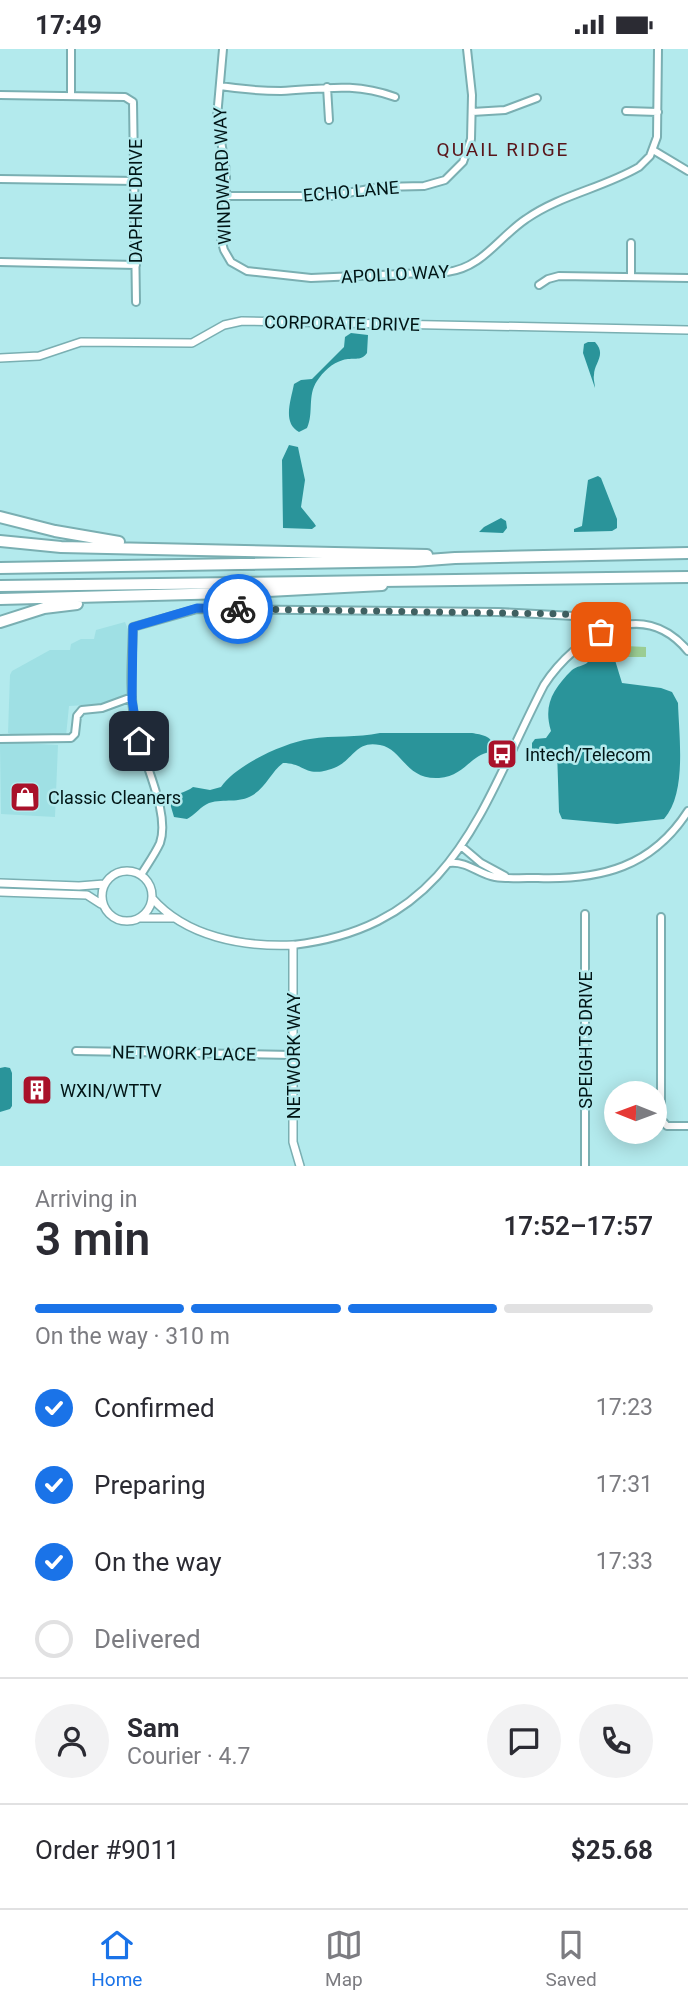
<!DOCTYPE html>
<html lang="en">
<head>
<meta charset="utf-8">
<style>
	body { margin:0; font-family:Roboto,sans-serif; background:#f2f2f3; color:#2b2b33; height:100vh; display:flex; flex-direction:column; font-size:26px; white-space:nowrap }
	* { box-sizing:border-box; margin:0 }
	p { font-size:23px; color:#7c7c81 }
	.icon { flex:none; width:38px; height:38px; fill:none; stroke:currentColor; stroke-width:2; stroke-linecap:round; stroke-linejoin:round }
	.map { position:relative; height:1117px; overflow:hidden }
	.drawer { display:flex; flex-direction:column; background:#fff; flex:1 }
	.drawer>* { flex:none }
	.needle { width:46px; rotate:271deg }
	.fabs { position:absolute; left:604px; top:1032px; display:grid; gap:14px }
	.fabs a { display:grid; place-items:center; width:63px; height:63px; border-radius:50%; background:#fff; box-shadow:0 4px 18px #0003; font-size:35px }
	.pin { position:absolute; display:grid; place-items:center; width:60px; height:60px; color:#fff; margin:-30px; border-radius:14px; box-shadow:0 4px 10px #0006 }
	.courier { position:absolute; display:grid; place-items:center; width:70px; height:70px; margin:-35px; border:5px solid #1a73e8; border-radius:50%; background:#fff; color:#222; box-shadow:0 2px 9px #0007 }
	.headline em { font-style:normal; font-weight:600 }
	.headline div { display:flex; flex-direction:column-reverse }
	.headline { display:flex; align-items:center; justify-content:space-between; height:119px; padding:0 35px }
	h1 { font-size:46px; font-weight:600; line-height:52px }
	.bar { display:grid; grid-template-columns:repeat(4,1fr); gap:10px 7px; align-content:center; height:84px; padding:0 35px }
	.bar i { height:9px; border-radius:5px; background:#e1e1e2 }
	.bar .current { background:#1a73e8 }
	.bar p { grid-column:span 4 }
	.line { display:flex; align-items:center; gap:18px; padding:0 35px; border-top:2px solid #e1e1e2 }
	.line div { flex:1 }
	.round { display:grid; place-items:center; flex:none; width:74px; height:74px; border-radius:37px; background:#f2f2f3 }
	ol { padding:0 35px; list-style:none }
	li { display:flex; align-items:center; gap:21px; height:77px }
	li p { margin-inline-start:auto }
	li .icon { padding:7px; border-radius:50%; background:#1a73e8; color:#fff; stroke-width:4 }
	li:last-child { color:#7c7c81 }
	li i { width:38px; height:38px; border:4px solid #e1e1e2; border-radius:50% }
	.status { display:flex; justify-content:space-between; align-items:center; height:49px; padding:0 35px; background:#fff; direction:ltr }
	.status svg { height:19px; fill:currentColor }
	.tab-bar { display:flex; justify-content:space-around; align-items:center; height:98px; border-top:2px solid #e1e1e2; background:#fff; font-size:19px; color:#7c7c81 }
	.tab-bar a { display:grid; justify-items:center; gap:4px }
	.tab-bar .current { color:#1a73e8 }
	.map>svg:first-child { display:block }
</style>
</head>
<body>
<div class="status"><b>17:49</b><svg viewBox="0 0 49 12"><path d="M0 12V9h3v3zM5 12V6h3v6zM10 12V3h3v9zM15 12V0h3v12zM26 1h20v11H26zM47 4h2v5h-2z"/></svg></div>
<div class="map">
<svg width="688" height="1117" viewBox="0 0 688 1117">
	<rect width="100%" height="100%" fill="#b3eaed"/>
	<path fill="#9fe0e4" d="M125,573L130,585L128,644L105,655L69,657L66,687L13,686L8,684L10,626L12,622L50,601H70L71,595L81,590H94L96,581Z
		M4,693L58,696L55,768L1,765L0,695Z"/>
	<path fill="#9bcd93" d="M625,597L646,598V608H625Z"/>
	<path fill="#2a949a" d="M351,284L368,286L367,304C361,313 352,308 343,311C332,314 323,323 317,332C307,347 314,364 307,379L299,383C282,374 291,351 294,335L301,331L312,330L344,298L345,288Z
		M588,293H595C607,306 594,314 594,326C593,330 595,335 595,339L583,304L584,295Z
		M289,396L298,398L299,403L305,431L301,458L314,474L316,477L312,480L283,479L282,411Z
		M598,427L601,429L617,470V479L612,482L574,483V480L582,477L588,431Z
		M501,469L506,472L507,479L503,484L479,483L484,478Z
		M602,596L611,598L622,634L661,639L672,643L678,654C679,688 687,744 664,770L617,775L562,770L559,763L557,701L532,700V694L535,690L546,689L551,682C543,656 553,640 572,621C577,617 583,617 587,614C592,609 597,601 602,596Z
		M380,684H472C482,686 491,686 494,698L490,703C470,706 465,727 439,729C405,731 403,700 380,696C355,691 354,711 334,719C304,730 306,714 283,714C271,723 267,737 253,746C238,755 225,749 209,754C201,757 195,766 187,770L174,768L169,751C174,744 186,744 193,738L210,741L221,738C236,716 283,694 310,690C334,686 357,689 380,684Z
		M5,1018L10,1019L12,1024V1057L10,1060L0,1063V1019Z"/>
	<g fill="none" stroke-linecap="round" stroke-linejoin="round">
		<g stroke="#7aafb2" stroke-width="10">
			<path id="minor" d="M223,0L217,68L226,122V157L221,190L224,201L231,213L247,222L311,229L447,223C482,219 499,188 526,170C560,146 603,139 639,118L650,107L657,88L658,0
				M220,37C240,40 260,42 281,42C325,40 352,33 395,48
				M327,38L329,71
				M0,46L125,48L133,53L136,253
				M71,47V0
				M626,62L658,63
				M472,63L505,61L537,49
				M653,101L688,122
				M0,130L136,132
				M226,147H331L380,138L424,137L445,131L463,113L471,90L472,46L467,0
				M0,213L136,216
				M631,228V194
				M539,236L548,230L559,227L688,229
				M0,690L71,689L75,685L77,667L82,661L102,659L132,648
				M461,797L481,814L505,827
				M449,814C468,812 478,825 495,828C509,830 524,829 538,829C601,831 652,818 688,762
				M141,826C147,816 155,805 160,794C171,762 140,708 135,674C129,643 132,609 133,578L197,560L498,563L574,567L595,586
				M585,865V1117
				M661,868V1070L667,1077H688
				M293,896C454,877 480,760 544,636C576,587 642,546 688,602
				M76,1002L292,1006"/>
		</g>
		<g stroke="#7aafb2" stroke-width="10">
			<path id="tertiary" d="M0,309L39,307L81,293L192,294L224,276L242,272L688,281
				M102 847a25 25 0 1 1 50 0a25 25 0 1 1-50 0Z
				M0,834L79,837L104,835
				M0,843L87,846L101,855
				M152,849C186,888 243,898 293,896V1093L300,1117
				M141,869H173"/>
		</g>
		<g stroke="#7aafb2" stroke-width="14">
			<path id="motorway" d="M0,468L55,482L119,493
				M0,492L61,498L427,506
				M0,519L414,512L455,509L688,504
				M0,537L688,528
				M0,550L229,544L382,536
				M0,573L44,559L77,555"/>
		</g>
		<use href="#minor" stroke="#fff" stroke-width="6"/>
		<use href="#tertiary" stroke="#fff" stroke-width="7"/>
		<use href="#motorway" stroke="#fff" stroke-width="10"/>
	</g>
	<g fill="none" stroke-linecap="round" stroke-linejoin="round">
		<path stroke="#3f6061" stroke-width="7" stroke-dasharray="0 12.6" d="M238,560L565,565C579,568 586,576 596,586L601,583"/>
		<path stroke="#1a73e8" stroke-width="9" d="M139,692L132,651L133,578L197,559L238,560"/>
	</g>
	<defs>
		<g id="bus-square" transform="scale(1.575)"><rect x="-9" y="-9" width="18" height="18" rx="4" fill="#a9112a" stroke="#b3eaed"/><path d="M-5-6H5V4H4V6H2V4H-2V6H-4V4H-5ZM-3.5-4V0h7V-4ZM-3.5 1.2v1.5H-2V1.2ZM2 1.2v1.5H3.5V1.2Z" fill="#fff"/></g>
		<g id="shop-square" transform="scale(1.575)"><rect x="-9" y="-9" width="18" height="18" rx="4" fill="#a9112a" stroke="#b3eaed"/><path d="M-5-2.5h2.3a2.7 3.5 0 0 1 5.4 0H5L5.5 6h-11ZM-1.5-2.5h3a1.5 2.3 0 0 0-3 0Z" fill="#fff"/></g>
		<g id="building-square" transform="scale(1.575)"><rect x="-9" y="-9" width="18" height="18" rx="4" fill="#a9112a" stroke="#b3eaed"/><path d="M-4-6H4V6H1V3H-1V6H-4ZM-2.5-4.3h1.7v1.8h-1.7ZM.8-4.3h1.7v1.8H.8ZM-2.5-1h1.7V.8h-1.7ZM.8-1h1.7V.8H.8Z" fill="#fff"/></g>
	</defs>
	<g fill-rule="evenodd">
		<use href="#bus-square" x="502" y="705"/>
		<use href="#shop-square" x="25" y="748"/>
		<use href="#building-square" x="37" y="1041"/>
	</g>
	<g text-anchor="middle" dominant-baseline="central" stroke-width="5" stroke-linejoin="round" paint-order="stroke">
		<g font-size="18" fill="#011516" stroke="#b3eaed">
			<text transform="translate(222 127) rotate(-92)">WINDWARD WAY</text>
			<text transform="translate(351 142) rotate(-5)">ECHO LANE</text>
			<text transform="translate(135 152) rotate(-90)">DAPHNE DRIVE</text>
			<text transform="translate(395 225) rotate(-3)">APOLLO WAY</text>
			<text transform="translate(342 274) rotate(1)">CORPORATE DRIVE</text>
			<text transform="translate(585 991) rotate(-90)">SPEIGHTS DRIVE</text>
			<text transform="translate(184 1004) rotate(1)">NETWORK PLACE</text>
			<text transform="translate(293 1007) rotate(-90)">NETWORK WAY</text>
		</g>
		<g font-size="18" fill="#011516" stroke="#b3eaed" text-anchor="start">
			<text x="525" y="705">Intech/Telecom</text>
			<text x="48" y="748">Classic Cleaners</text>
			<text x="60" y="1041">WXIN/WTTV</text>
		</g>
		<g font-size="19" letter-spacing="2" fill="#591419" stroke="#b3eaed">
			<text x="503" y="100">QUAIL RIDGE</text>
		</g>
	</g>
</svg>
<div class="fabs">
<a><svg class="needle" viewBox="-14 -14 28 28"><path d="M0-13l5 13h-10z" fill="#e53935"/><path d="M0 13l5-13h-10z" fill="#7c7c81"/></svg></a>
</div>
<div class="pin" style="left:601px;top:583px;background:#ea580c"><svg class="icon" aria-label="bag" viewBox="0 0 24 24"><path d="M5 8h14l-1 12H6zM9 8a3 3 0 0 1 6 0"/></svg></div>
<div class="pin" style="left:139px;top:692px;background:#1f2937"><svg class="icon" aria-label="home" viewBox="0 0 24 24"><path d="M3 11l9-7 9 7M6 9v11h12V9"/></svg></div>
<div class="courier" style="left:238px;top:560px"><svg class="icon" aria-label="bike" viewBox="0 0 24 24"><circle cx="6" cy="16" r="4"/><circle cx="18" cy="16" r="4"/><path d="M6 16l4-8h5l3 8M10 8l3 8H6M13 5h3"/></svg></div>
</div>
<section class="drawer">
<div class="headline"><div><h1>3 min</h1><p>Arriving in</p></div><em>17:52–17:57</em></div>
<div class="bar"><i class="current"></i><i class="current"></i><i class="current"></i><i></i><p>On the way · 310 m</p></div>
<ol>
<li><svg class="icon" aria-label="check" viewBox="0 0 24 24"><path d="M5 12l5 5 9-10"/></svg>Confirmed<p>17:23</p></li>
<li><svg class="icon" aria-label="check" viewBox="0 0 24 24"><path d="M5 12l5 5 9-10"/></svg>Preparing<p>17:31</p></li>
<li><svg class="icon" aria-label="check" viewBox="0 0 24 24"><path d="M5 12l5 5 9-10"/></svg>On the way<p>17:33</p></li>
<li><i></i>Delivered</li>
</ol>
<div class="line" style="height:126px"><a class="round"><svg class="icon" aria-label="person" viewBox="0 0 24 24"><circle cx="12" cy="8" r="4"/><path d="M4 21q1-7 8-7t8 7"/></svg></a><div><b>Sam</b><p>Courier · 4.7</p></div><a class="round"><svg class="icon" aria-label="chat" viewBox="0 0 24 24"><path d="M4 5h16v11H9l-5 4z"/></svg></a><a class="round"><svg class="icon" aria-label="phone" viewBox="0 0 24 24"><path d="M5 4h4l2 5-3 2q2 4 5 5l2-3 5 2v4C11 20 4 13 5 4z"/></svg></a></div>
<div class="line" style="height:91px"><div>Order #9011</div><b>$25.68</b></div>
</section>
<nav class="tab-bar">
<a class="current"><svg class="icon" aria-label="home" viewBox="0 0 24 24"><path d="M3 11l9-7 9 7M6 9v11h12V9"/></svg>Home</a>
<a><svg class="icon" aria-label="map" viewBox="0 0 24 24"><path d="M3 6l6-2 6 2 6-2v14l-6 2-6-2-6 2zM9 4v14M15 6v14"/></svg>Map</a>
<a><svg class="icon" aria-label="saved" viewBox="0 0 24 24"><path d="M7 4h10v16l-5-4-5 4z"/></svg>Saved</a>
</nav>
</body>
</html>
